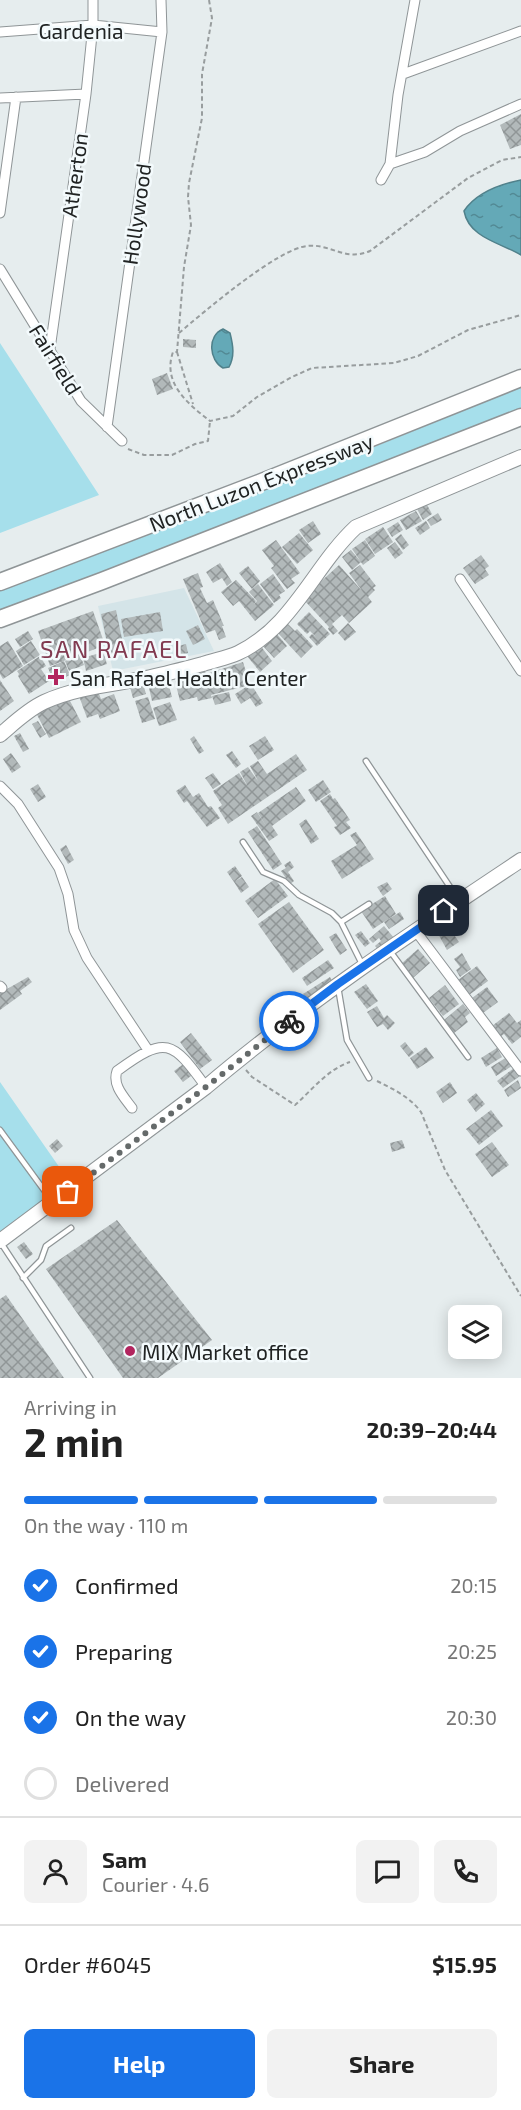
<!DOCTYPE html>
<html lang="en">
<head>
<meta charset="utf-8">
<style>
	body { margin:0; font-family:"Exo 2",sans-serif; background:#f2f2f2; color:#222; height:100vh; display:flex; flex-direction:column; font-size:22px; white-space:nowrap }
	* { box-sizing:border-box; margin:0 }
	p { font-size:20px; color:#767676 }
	.icon { flex:none; width:33px; height:33px; fill:none; stroke:currentColor; stroke-width:2; stroke-linecap:round; stroke-linejoin:round }
	.map { position:relative; height:1378px; overflow:hidden }
	.drawer { display:flex; flex-direction:column; background:#fff; flex:1 }
	.drawer>* { flex:none }
	.tools { position:absolute; left:448px; top:1305px; display:grid; gap:12px }
	.tools a { display:grid; place-items:center; width:54px; height:54px; border-radius:9px; background:#fff; box-shadow:0 3px 15px #0003; font-size:30px }
	.pin { position:absolute; display:grid; place-items:center; width:51px; height:51px; color:#fff; margin:-26px; border-radius:12px; box-shadow:0 3px 9px #0006 }
	.courier { position:absolute; display:grid; place-items:center; width:60px; height:60px; margin:-30px; border:4px solid #1a73e8; border-radius:50%; background:#fff; color:#222; box-shadow:0 2px 8px #0007 }
	.overview em { font-style:normal; font-weight:700 }
	.overview div { display:flex; flex-direction:column-reverse }
	.overview { display:flex; align-items:center; justify-content:space-between; height:102px; padding:0 24px }
	h1 { font-size:39px; font-weight:700; line-height:45px }
	.bar { display:grid; grid-template-columns:repeat(4,1fr); gap:9px 6px; align-content:center; height:72px; padding:0 24px }
	.bar i { height:8px; border-radius:4px; background:#e0e0e0 }
	.bar .on { background:#1a73e8 }
	.bar p { grid-column:span 4 }
	.line { display:flex; align-items:center; gap:15px; padding:0 24px; border-top:2px solid #e0e0e0 }
	.line div { flex:1 }
	.round { display:grid; place-items:center; flex:none; width:63px; height:63px; border-radius:9px; background:#f2f2f2 }
	ol { padding:0 24px; list-style:none }
	li { display:flex; align-items:center; gap:18px; height:66px }
	li p { margin-inline-start:auto }
	li .icon { padding:6px; border-radius:50%; background:#1a73e8; color:#fff; stroke-width:4 }
	li:last-child { color:#767676 }
	li i { width:33px; height:33px; border:3px solid #e0e0e0; border-radius:50% }
	.button { display:flex; gap:12px; margin-top:auto; padding:12px 24px }
	.button a { flex:1; height:69px; border-radius:9px; background:#1a73e8; color:#fff; font-size:24px; font-weight:700; line-height:69px; text-align:center }
	.button a+a { background:#f2f2f2; color:#222 }
	.map>svg:first-child { display:block }
</style>
</head>
<body>
<div class="map">
<svg width="521" height="1378" viewBox="0 0 521 1378">
	<defs>
		<pattern id="water-ripples" width="26" height="14" patternUnits="userSpaceOnUse" patternTransform="scale(1.5)"><rect width="26" height="14" fill="#64a9b7"/><path d="M2 4q2-2 4 0t4 0M15 11q2-2 4 0t4 0" fill="none" stroke="#528994"/></pattern>
		<pattern id="building-cross-hatch" width="8" height="8" patternUnits="userSpaceOnUse" patternTransform="scale(1.5)"><rect width="8" height="8" fill="#b2b9ba"/><path d="M0 0l8 8M0 8l8-8" fill="none" stroke="#909697"/></pattern>
	</defs>
	<rect width="100%" height="100%" fill="#e6edee"/>
	<path fill="#d4e4e8" d="M184,588L214,651L113,671L98,606Z"/>
	<path fill="#a6dfeb" d="M0,343L99,495L0,533Z
		M521,387V411L0,614V590L322,468Z
		M0,1082L69,1181L0,1233Z"/>
	<path fill="url(#water-ripples)" stroke="#50818b" stroke-width="1.5" d="M521,180V255C501,243 469,238 464,211C476,193 501,184 521,180Z
		M223,329L230,333C233,345 235,356 229,367L223,368C209,360 207,336 223,329Z"/>
	<path fill="url(#building-cross-hatch)" d="M521,114V145L510,149L500,125Z
		M183,339L196,340V348L183,347Z
		M167,373L173,389L157,395L152,379Z
		M425,501L432,514L423,520L416,507Z
		M416,511L422,521L406,530L400,520Z
		M438,513L442,520L431,526L427,520Z
		M313,521L321,534L308,543L299,530Z
		M426,521L430,528L420,535L415,528Z
		M398,522L403,530L392,537L387,529Z
		M383,527L393,542L375,554L365,539Z
		M299,533L313,550L297,564L282,547Z
		M401,534L409,545L403,550L395,539Z
		M276,540L300,573L291,579L295,583L287,589L271,568L274,566L262,550Z
		M365,540L375,556L363,565L352,549Z
		M395,542L403,553L395,559L387,548Z
		M351,550L361,562L352,570L342,557Z
		M481,555L489,566L485,569L489,575L475,584L463,568Z
		M220,563L232,582L227,586L222,578L213,583L206,572Z
		M339,565L363,592L349,573L360,565L376,586L373,588L375,590L368,597L372,602L349,623L342,615L332,624L338,631L333,635L328,629L329,627L304,600L317,587L316,586Z
		M248,566L260,581L252,589L239,573Z
		M198,573L203,587L200,588L207,603L213,600L224,626H222L226,637L219,640L215,630L206,633L183,579Z
		M273,574L285,591L279,595L281,598L274,603L260,584Z
		M236,580L256,601L254,604L257,601L249,592L258,584L274,605L255,621L239,601L233,606L221,592Z
		M116,610L125,653L110,657L101,614Z
		M93,611L105,645L80,655L84,665L69,671L65,661L69,659L50,666L38,631Z
		M160,612L163,631L124,637L121,619Z
		M309,612L330,634L317,646L309,637L312,634L316,637L310,631L307,634L297,624Z
		M286,622L295,631L297,629L313,646L301,658L276,631Z
		M348,623L356,632L345,641L338,633Z
		M198,625L205,639L193,645L186,631Z
		M28,631L33,639L20,647L15,639Z
		M277,634L287,646L274,658L263,646Z
		M8,641L23,666L3,679L0,674V646Z
		M31,641L40,655L24,665L16,651Z
		M186,644L188,653L175,656L174,647Z
		M260,645L272,661L260,672L247,656Z
		M103,652L107,664L86,671L83,658Z
		M40,656L46,666L41,669L49,681L29,694L18,676L19,674L17,671Z
		M64,661L70,675L54,682L48,668Z
		M243,662L250,685L211,695L212,698L198,701L197,697L180,701L175,681L192,677L190,671L204,667L206,674Z
		M166,674L172,697L152,701L147,679Z
		M0,680L14,701L0,711Z
		M142,680L146,694L133,698L129,684Z
		M251,684L263,703L256,707L250,698L241,704L235,694Z
		M97,689L101,699L114,694L120,711L100,719L98,714L87,718L79,696Z
		M229,692L231,701L215,705L212,696Z
		M148,697L155,719L142,723L135,701Z
		M69,699L81,722L49,738L34,709L52,700L55,706Z
		M170,702L177,720L159,726L153,708Z
		M38,721L46,734L40,738L32,724Z
		M20,733L29,749L23,752L14,736Z
		M194,736L204,751L199,754L190,739Z
		M265,736L274,750L258,760L249,746Z
		M232,751L241,764L236,768L226,755Z
		M11,753L21,767L12,773L3,759Z
		M296,754L307,770L228,824L218,808L222,805L213,791L239,773L248,787L240,772L248,767L258,781L250,766L258,761L267,774Z
		M213,773L221,784L213,789L205,778Z
		M323,780L331,792L316,802L308,790Z
		M38,784L46,797L38,802L30,789Z
		M185,785L193,797L199,793L208,807L211,806L220,818L207,827L187,801L184,803L176,791Z
		M296,787L306,801L272,826L278,835L269,841L251,816L257,812L268,829L258,813Z
		M330,794L333,799L335,798L350,820L346,822L351,828L340,835L334,827L337,826L320,801Z
		M306,819L319,839L311,844L299,824Z
		M257,826L282,864L273,870L248,832Z
		M356,832L374,859L342,879L331,861L357,845L350,835Z
		M66,845L74,860L68,864L60,849Z
		M290,861L294,867L288,872L294,881L290,884L281,871L286,868L284,865Z
		M235,866L242,876L234,882L227,872Z
		M242,877L249,887L241,893L234,882Z
		M275,879L288,896L258,918L245,901Z
		M387,882L392,889L383,896L377,887Z
		M385,896L396,914L373,929L361,911Z
		M289,902L324,950L293,973L258,924Z
		M400,912L404,919L389,929L384,922Z
		M446,923L459,942L447,950L436,930Z
		M384,926L395,939L379,951L375,946L381,941L379,938L373,943L369,939Z
		M361,931L370,943L365,947L355,935Z
		M336,933L347,950L340,955L329,937Z
		M418,949L430,963L413,978L401,964Z
		M462,953L471,969L460,977L456,970L460,967L454,959Z
		M328,960L334,968L307,986L302,978Z
		M477,966L488,981L469,995L458,980Z
		M28,977L32,982L20,991L22,994L0,1010V993Z
		M330,977L333,983L307,1000L303,994Z
		M366,984L378,1001L367,1009L354,992Z
		M445,985L459,1004L443,1016L429,998Z
		M487,987L498,1002L483,1013L472,998Z
		M463,1004L470,1013L465,1017L468,1022L454,1033L444,1020Z
		M377,1006L384,1018L387,1015L395,1023L388,1030L383,1024L377,1027L367,1012Z
		M509,1013L517,1023L521,1020V1037L512,1044L504,1034L500,1037L492,1026Z
		M191,1033L212,1060L200,1069L180,1042Z
		M405,1042L414,1053L409,1057L400,1046Z
		M426,1047L434,1058L417,1069L410,1058Z
		M497,1048L502,1057L486,1067L481,1058Z
		M507,1057L512,1066L496,1076L491,1067Z
		M186,1062L195,1073L183,1082L174,1071Z
		M514,1068L520,1076L503,1088L497,1081Z
		M518,1080L521,1088L508,1097L504,1090Z
		M450,1082L457,1093L443,1103L436,1092Z
		M476,1093L485,1104L476,1112L467,1100Z
		M491,1110L503,1126L479,1145L466,1129Z
		M57,1139L63,1146L55,1153L49,1146Z
		M402,1140L405,1148L392,1152L390,1143Z
		M492,1142L509,1165L492,1177L475,1154Z
		M117,1220L212,1340L158,1378H123L46,1269Z
		M24,1242L33,1254L26,1259L17,1247Z
		M6,1295L64,1378H0V1299Z"/>
	<g fill="none" stroke-linecap="round" stroke-linejoin="round">
		<g stroke="#8f9597" stroke-width="7">
			<path id="lane" d="M366,761L458,899
				M243,842L263,872L284,881L299,895L332,913L341,922L362,964
				M341,922L369,904
				M390,951L468,1057
				M338,987L347,1040L369,1078
				M0,1130L52,1201
				M1,1243L90,1378
				M23,1278L41,1260L46,1246L71,1228"/>
		</g>
		<g stroke="#8f9597" stroke-width="11">
			<path id="street" d="M0,32L93,25L162,32
				M403,74L521,31
				M0,98L86,94
				M390,164L425,152L460,131L521,104
				M381,180L390,164L398,95L415,0
				M0,213L16,97
				M0,269L81,401L122,441
				M50,349L86,94L93,25V0
				M107,427L162,32L161,0
				M460,579L521,671
				M0,786L18,804L59,868L68,894L74,930L87,958L148,1050
				M415,930L521,1071
				M0,986L2,988
				M132,1108C124,1097 112,1085 117,1071C166,1035 172,1040 206,1087"/>
		</g>
		<g stroke="#8f9597" stroke-width="16">
			<path id="secondary" d="M0,735C13,724 27,710 44,702C75,688 108,685 141,679C162,675 183,669 203,664C215,660 227,658 238,653C293,627 314,566 356,527L521,457
				M0,1241L206,1087C305,1003 413,932 521,860"/>
		</g>
		<g stroke="#8f9597" stroke-width="19">
			<path id="highway" d="M0,582L259,483L521,378
				M0,619L102,581L521,417"/>
		</g>
		<path stroke="#989d9e" stroke-width="2" stroke-dasharray="4.5 3" stroke-linecap="butt" d="M209,0L212,18L202,74V118L189,183L188,197L191,225L184,267L177,352H173C162,383 188,404 210,421L233,416L257,397L292,377L312,368L394,363L418,356L468,330L521,315
			M179,333C204,312 277,249 307,246C330,243 345,262 370,251L468,178L502,160L521,157
			M177,352L193,404
			M128,449L144,455H172L195,444L208,441L210,421
			M246,1070L252,1077L295,1105C312,1090 328,1069 350,1062
			M377,1081C393,1089 410,1097 421,1112L445,1170L521,1296"/>
		<use href="#lane" stroke="#fff" stroke-width="4.5"/>
		<use href="#street" stroke="#fff" stroke-width="9"/>
		<use href="#secondary" stroke="#fff" stroke-width="14"/>
		<use href="#highway" stroke="#fff" stroke-width="16"/>
	</g>
	<g fill="none" stroke-linecap="round" stroke-linejoin="round">
		<path stroke="#656a6a" stroke-width="6" stroke-dasharray="0 10.8" d="M68,1192L206,1087L289,1021"/>
		<path stroke="#1a73e8" stroke-width="8" d="M289,1021L338,984L444,911"/>
	</g>
	<g fill="#b2255e" stroke="#f3fafc" stroke-width="2">
		<path d="M53 668h6v6h6v6h-6v6h-6v-6h-6v-6h6z"/>
		<circle cx="130" cy="1351" r="6"/>
	</g>
	<g text-anchor="middle" dominant-baseline="central" stroke-width="5" stroke-linejoin="round" paint-order="stroke">
		<g font-size="21" fill="#202323" stroke="#f3fafc">
			<text x="81" y="30">Gardenia</text>
			<text transform="translate(74 175) rotate(-82)">Atherton</text>
			<text transform="translate(136 214) rotate(-82)">Hollywood</text>
			<text transform="translate(56 359) rotate(58)">Fairfield</text>
			<text transform="translate(261 482) rotate(-21)">North Luzon Expressway</text>
		</g>
		<g font-size="21" fill="#202323" stroke="#f3fafc" text-anchor="start">
			<text x="70" y="677">San Rafael Health Center</text>
			<text x="142" y="1351">MIX Market office</text>
		</g>
		<g font-size="24" letter-spacing="1.5" fill="#813a50" stroke="#f3fafc">
			<text x="114" y="648">SAN RAFAEL</text>
		</g>
	</g>
</svg>
<div class="tools">
<a><svg class="icon" aria-label="layers" viewBox="0 0 24 24"><path d="M12 4l9 5-9 5-9-5zM3 14l9 5 9-5"/></svg></a>
</div>
<div class="pin" style="left:68px;top:1192px;background:#ea580c"><svg class="icon" aria-label="bag" viewBox="0 0 24 24"><path d="M5 8h14l-1 12H6zM9 8a3 3 0 0 1 6 0"/></svg></div>
<div class="pin" style="left:444px;top:911px;background:#1f2937"><svg class="icon" aria-label="home" viewBox="0 0 24 24"><path d="M3 11l9-7 9 7M6 9v11h12V9"/></svg></div>
<div class="courier" style="left:289px;top:1021px"><svg class="icon" aria-label="bike" viewBox="0 0 24 24"><circle cx="6" cy="16" r="4"/><circle cx="18" cy="16" r="4"/><path d="M6 16l4-8h5l3 8M10 8l3 8H6M13 5h3"/></svg></div>
</div>
<section class="drawer">
<div class="overview"><div><h1>2 min</h1><p>Arriving in</p></div><em>20:39–20:44</em></div>
<div class="bar"><i class="on"></i><i class="on"></i><i class="on"></i><i></i><p>On the way · 110 m</p></div>
<ol>
<li><svg class="icon" aria-label="check" viewBox="0 0 24 24"><path d="M5 12l5 5 9-10"/></svg>Confirmed<p>20:15</p></li>
<li><svg class="icon" aria-label="check" viewBox="0 0 24 24"><path d="M5 12l5 5 9-10"/></svg>Preparing<p>20:25</p></li>
<li><svg class="icon" aria-label="check" viewBox="0 0 24 24"><path d="M5 12l5 5 9-10"/></svg>On the way<p>20:30</p></li>
<li><i></i>Delivered</li>
</ol>
<div class="line" style="height:108px"><a class="round"><svg class="icon" aria-label="person" viewBox="0 0 24 24"><circle cx="12" cy="8" r="4"/><path d="M4 21q1-7 8-7t8 7"/></svg></a><div><b>Sam</b><p>Courier · 4.6</p></div><a class="round"><svg class="icon" aria-label="chat" viewBox="0 0 24 24"><path d="M4 5h16v11H9l-5 4z"/></svg></a><a class="round"><svg class="icon" aria-label="phone" viewBox="0 0 24 24"><path d="M5 4h4l2 5-3 2q2 4 5 5l2-3 5 2v4C11 20 4 13 5 4z"/></svg></a></div>
<div class="line" style="height:78px"><div>Order #6045</div><b>$15.95</b></div>
<div class="button"><a>Help</a><a>Share</a></div>
</section>
</body>
</html>
